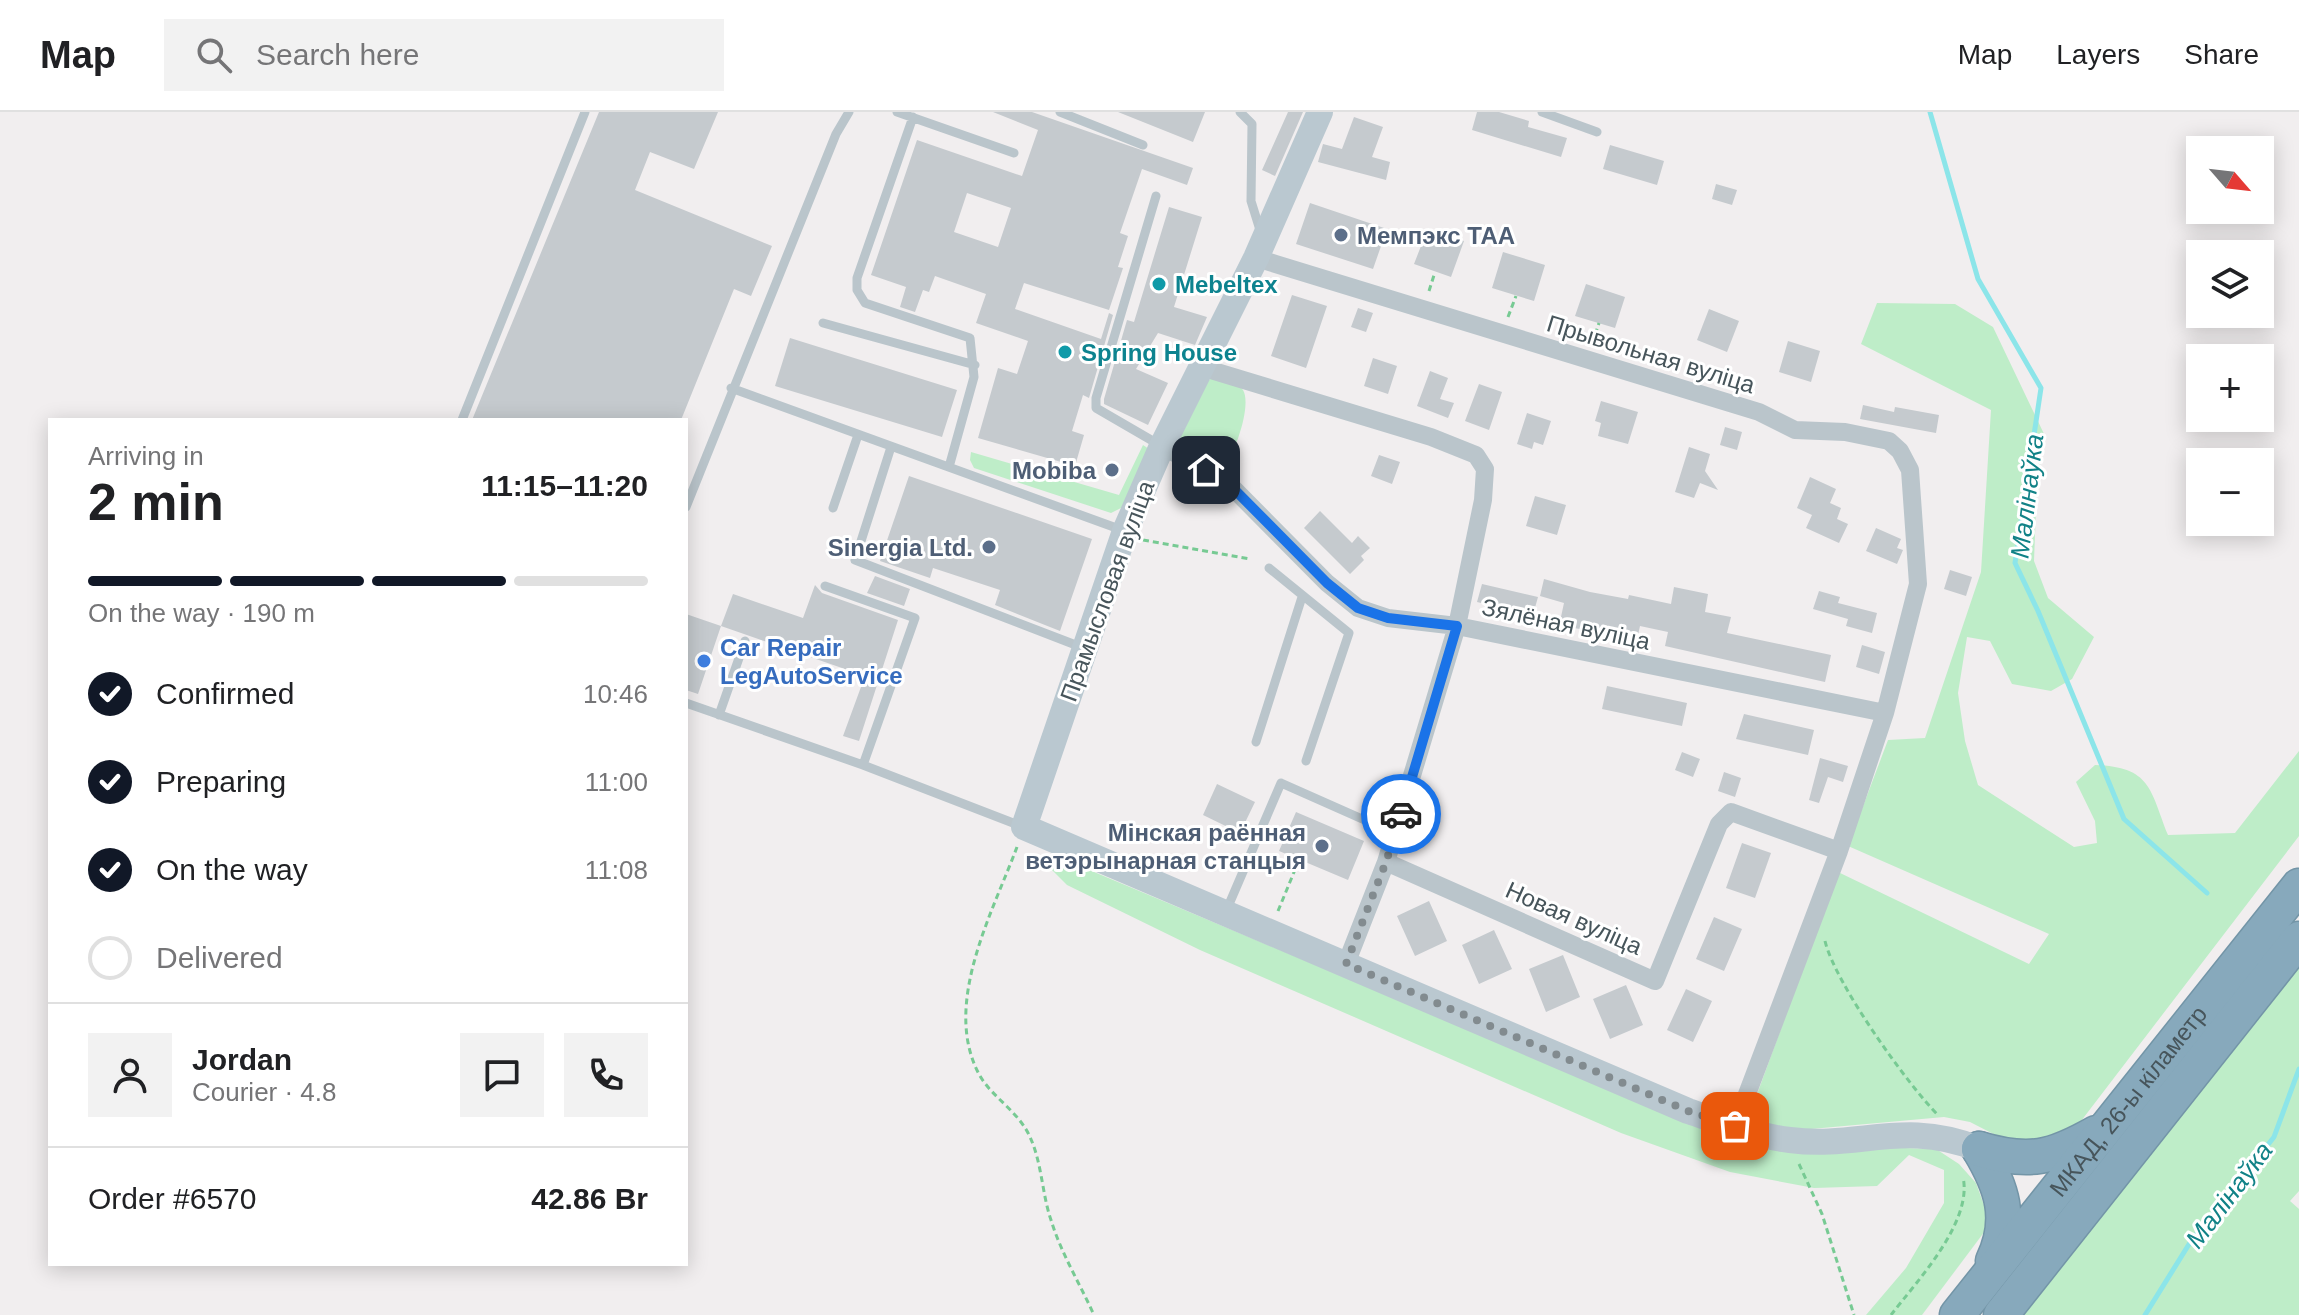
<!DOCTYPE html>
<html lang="en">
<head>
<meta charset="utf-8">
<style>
	body { margin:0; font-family:Arial,sans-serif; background:#f2f2f2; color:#202124; height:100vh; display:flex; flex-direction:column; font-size:30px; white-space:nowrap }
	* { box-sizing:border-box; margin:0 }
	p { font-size:26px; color:#757577 }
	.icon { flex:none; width:44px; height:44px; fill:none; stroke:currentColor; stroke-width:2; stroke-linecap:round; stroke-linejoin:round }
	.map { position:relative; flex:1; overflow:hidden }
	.sheet { position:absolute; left:48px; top:306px; width:640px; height:848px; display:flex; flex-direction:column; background:#fff; border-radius:0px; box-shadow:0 4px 20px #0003 }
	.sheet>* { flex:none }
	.needle { width:52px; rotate:118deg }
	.fabs { position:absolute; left:2186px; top:24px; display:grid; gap:16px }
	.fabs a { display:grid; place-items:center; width:88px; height:88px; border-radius:0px; background:#fff; box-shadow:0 4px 20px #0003; font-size:40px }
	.pin { position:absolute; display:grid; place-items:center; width:68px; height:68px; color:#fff; margin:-34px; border-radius:16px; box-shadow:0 4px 12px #0006 }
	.courier { position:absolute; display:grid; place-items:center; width:80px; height:80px; margin:-40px; border:6px solid #1a73e8; border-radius:50%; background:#fff; color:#222; box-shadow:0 2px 10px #0007 }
	.overview em { font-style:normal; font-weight:700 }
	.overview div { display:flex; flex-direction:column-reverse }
	.overview { display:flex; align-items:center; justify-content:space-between; height:136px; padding:0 40px }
	h1 { font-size:52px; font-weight:700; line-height:60px }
	.bar { display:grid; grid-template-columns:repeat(4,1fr); gap:12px 8px; align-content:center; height:96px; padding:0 40px }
	.bar i { height:10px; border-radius:6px; background:#e0e0e0 }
	.bar .on { background:#111827 }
	.bar p { grid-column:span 4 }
	.line { display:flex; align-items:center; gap:20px; padding:0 40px; border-top:2px solid #e0e0e0 }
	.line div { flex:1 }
	.round { display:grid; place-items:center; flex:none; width:84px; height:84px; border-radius:0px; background:#f2f2f2 }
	ol { padding:0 40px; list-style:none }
	li { display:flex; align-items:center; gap:24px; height:88px }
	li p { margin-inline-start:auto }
	li .icon { padding:8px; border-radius:50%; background:#111827; color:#fff; stroke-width:4 }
	li:last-child { color:#757577 }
	li i { width:44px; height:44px; border:4px solid #e0e0e0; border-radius:50% }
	header { display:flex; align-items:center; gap:48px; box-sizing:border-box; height:112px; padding:0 40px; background:#fff; border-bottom:2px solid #e0e0e0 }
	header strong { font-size:38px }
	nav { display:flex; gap:44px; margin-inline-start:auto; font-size:28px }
	.search { width:560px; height:72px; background:#f2f2f2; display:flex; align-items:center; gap:20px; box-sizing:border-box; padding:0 28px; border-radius:0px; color:#757577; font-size:30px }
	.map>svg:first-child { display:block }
</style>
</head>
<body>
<header>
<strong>Map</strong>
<div class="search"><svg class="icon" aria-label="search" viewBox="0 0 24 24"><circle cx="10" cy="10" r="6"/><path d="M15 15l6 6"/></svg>Search here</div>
<nav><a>Map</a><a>Layers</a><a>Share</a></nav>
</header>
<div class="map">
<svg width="2299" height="1203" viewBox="0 0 2299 1203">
	<rect width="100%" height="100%" fill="#f1eeef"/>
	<path fill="#beedc8" d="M1877,191L1955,192L1993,215L2045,324L2037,371L2034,449L2048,486L2094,525L2072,567L2051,579L2012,572L1990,529L1967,525L1958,581L1965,629L1978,673L2074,735L2097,731L2095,709L2076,670L2095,653C2151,655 2150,677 2168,723L2235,721L2299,639V724L2078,1013L2059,1028L2009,1030L1970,1010L1944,1005L1789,1019L1766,1013L1756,985L1838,760L2029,852L2049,822L1848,734L1888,628L1925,626L1981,460L1991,298L1861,232Z
		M1213,265C1222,268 1238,270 1243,278C1252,293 1235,341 1225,353C1205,353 1186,344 1174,329L1204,272Z
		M1143,333L1149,337L1125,394L1111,401L974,356L970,348L971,340L1119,383Z
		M1056,744L1680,1006L1812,1033L1936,1037L1959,1052L1976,1071L1989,1107L1985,1119L1922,1203H1866L1906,1156L1944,1091V1058L1909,1043L1877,1074L1814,1076L1730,1060L1621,1021L1200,838L1067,773L1050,756Z
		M2299,847V1079L2290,1089L2299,1097V1203H2023Z"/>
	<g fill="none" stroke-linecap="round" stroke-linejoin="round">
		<path stroke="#8ce5e9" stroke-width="5" d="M1930,0L1978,167L2041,276L2015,451L2038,499L2124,707L2207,781
			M2145,1203L2191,1129L2274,1025L2299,957"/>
	</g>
	<path fill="#c5cace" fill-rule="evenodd" d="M599,0H718L694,57L650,40L635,78L772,134L751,184L734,177L681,308H472Z
		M993,0H1032L1193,56L1187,73L1142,57L1120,121L1128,124L1118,155L1123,156L1109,198L1024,171L1015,197L1101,227L1109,201L1113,203L1089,286L1083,283L1072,319L1084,323L1075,354L978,326L998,256L1017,262L1028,229L976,211L986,182L935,164L929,180L923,178L915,200L900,195L906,175L871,163L917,28L1022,64L1038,18ZM967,81L1011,96L998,135L954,120Z
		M1118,0H1205L1193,30Z
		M1288,0H1303L1275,64L1262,58Z
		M1477,0H1499L1529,9L1528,15L1567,26L1561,45L1472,18Z
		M1354,5L1383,15L1372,45L1390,50L1386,68L1318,50L1323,32L1342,37Z
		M1610,33L1664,49L1657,73L1603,57Z
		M1716,72L1737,78L1732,93L1712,87Z
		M1310,91L1387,117L1373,157L1296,132Z
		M1169,95L1202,105L1174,195L1207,205L1195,233L1158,221L1136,257L1168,271L1148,313L1104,292V287L1127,208L1134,210Z
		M1428,116L1464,129L1451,165L1414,152Z
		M1503,140L1545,153L1534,189L1492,176Z
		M1586,172L1625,185L1615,216L1575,204Z
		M1292,183L1327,194L1306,256L1271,244Z
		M1358,196L1373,201L1366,220L1351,215Z
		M1709,197L1739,209L1727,240L1697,228Z
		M790,226L957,278L942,325L775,274Z
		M1788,229L1820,239L1811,270L1779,260Z
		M1373,246L1397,254L1388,282L1364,274Z
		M1430,259L1448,266L1440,287L1454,291L1448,306L1417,294Z
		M1479,272L1502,280L1489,318L1465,309Z
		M1601,289L1638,300L1628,332L1598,324L1601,311L1595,309Z
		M1863,293L1894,300L1895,295L1939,303L1936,321L1860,307Z
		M1527,301L1551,309L1543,333L1534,330L1532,337L1517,332Z
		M1725,315L1742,320L1737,338L1720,333Z
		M1689,335L1710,342L1705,359L1718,378L1700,371L1694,386L1675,380Z
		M1379,343L1400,350L1392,372L1371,364Z
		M909,364L1092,427L1060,519L995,493L1000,478L933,456L930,466L880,449Z
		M1810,365L1836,377L1830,391L1841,396L1837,407L1848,412L1839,431L1806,416L1812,403L1797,396Z
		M1535,384L1566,393L1557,423L1526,414Z
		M1320,399L1352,431L1358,424L1370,436L1361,444L1364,448L1350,462L1304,416Z
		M1876,416L1901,427L1897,436L1903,438L1897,452L1866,439Z
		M1950,458L1972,465L1966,484L1944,477Z
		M875,464L910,477L904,494L867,481Z
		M1544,467L1590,480L1628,487L1629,483L1671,492L1674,475L1708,482L1705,500L1731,505L1727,521L1831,543L1825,570L1665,534L1668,520L1640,514L1638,523L1632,521L1629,534L1614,531L1616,522L1559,514L1564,491L1540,484Z
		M1482,472L1538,485L1533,503L1477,490Z
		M815,473L822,481L898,508L859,629L843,624L865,564L721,514L733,482L803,506Z
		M1819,479L1840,485L1838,491L1877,501L1872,521L1846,514L1848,507L1813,497Z
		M686,502L721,514L698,582L686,578Z
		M1862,533L1885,540L1879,562L1856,555Z
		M1607,574L1687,591L1682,614L1602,597Z
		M1744,602L1814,618L1808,643L1736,627Z
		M1682,640L1700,647L1693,665L1675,658Z
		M1820,646L1848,654L1843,670L1828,665L1819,691L1809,688Z
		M1724,660L1741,666L1735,685L1718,679Z
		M1217,672L1255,690L1240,721L1203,703Z
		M1296,700L1364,729L1348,768L1279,739Z
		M1742,731L1771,741L1755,786L1726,776Z
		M1429,789L1447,829L1415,844L1397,804Z
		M1714,805L1742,817L1724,859L1696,847Z
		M1494,818L1512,857L1479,872L1462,833Z
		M1563,843L1580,885L1546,900L1529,857Z
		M1626,873L1643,913L1610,927L1593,887Z
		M1686,877L1712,889L1693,930L1667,918Z"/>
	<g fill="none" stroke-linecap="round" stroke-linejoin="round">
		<g stroke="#7395a7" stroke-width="37">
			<g id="highway">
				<path d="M1979,1037C2002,1075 2013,1107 1993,1149"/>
				<path d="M1979,1037C2029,1052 2052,1046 2096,1021"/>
				<path id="s1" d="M1957,1203L2299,774"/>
				<path d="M2001,1203L2299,827"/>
			</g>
		</g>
		<path stroke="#77ca93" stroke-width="3" stroke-dasharray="6 4" stroke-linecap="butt" d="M1429,179L1435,160
			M1508,205L1516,184
			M1592,232L1599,211
			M1143,428L1250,447
			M1017,735C992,802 941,894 980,964C993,986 1019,1000 1030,1025C1042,1051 1042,1082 1051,1108C1061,1141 1080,1172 1094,1203
			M1278,799L1299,748
			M1825,829C1835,871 1907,972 1938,1003
			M1799,1052L1822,1102L1854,1203
			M1891,1203C1917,1169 1973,1110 1963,1065"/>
		<path stroke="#bac5cb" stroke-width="9" d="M897,0L1014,41
			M1060,0L1143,33
			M1240,0L1252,12L1251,89L1260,118
			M1542,0L1597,20
			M913,5L857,166V178L865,191L970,226L974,265L949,355
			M1156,84L1096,286V296L1158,332
			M823,211L975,253
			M731,276L1122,418
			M462,308L585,0
			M891,335L855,448L1081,535
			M686,395L836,22L849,0
			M833,396L858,323
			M1269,456L1349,521L1306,649
			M825,474L915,506L863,653
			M686,591L863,653L1021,714
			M719,603L745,529
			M1256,630L1302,485
			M1227,797L1281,671L1378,714"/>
		<path stroke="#bac5cb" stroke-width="18" d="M1204,256L1431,325L1476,343L1485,357L1483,388L1457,514L1386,750L1346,852
			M1162,334L1227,370L1327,471L1358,496L1388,506L1457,514L1885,601L1918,472L1910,358L1900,339L1889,329L1845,320L1795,318L1759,300L1256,146
			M1386,750L1655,869L1719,712L1731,700L1839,739
			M1735,1014L1839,739L1885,601"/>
		<path stroke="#bac8d0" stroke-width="26" d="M1320,0L1256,146L1162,334L1125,419L1024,715L1688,999C1721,1010 1755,1024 1790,1028C1860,1037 1903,1007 1979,1037"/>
		<use href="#highway" stroke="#87a9bc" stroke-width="34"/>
	</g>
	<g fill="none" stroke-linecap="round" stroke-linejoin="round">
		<path stroke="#828b8f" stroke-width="8" stroke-dasharray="0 14.4" d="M1401,702L1386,750L1346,852L1688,999L1735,1014"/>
		<path stroke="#1a73e8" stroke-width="10" d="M1206,358L1227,370L1327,471L1358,496L1388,506L1457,514L1401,702"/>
	</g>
	<g fill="#5c6f8a" stroke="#fff" stroke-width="3">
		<circle cx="1341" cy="123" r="8"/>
		<circle cx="1112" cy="358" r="8"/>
		<circle cx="989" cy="435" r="8"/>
		<circle cx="1322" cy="734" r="8"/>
	</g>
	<g fill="#0f9aa8" stroke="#fff" stroke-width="3">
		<circle cx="1159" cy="172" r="8"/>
		<circle cx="1065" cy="240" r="8"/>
	</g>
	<circle fill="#3f7fe0" stroke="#fff" stroke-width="3" cx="704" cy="549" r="8"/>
	<g text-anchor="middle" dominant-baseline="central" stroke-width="6" stroke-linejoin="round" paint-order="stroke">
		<g font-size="24" font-weight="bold" fill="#4e5e75" stroke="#fff" text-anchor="end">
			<text x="1357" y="123" text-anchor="start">Мемпэкс ТАА</text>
			<text x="1096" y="358">Mobiba</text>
			<text x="973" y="435">Sinergia Ltd.</text>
			<text x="1306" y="720">Мінская раённая<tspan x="1306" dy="28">ветэрынарная станцыя</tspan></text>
		</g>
		<g font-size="24" font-weight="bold" fill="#0d838f" stroke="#fff" text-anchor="start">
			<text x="1175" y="172">Mebeltex</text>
			<text x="1081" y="240">Spring House</text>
		</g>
		<g font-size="24" fill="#47555b" stroke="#fff">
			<text transform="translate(1651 242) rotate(17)">Прывольная вуліца</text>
			<text transform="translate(1107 479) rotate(-70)">Прамысловая вуліца</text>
			<text transform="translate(1566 512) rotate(12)">Зялёная вуліца</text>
			<text transform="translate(1574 806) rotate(24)">Новая вуліца</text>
			<text stroke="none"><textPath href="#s1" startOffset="274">МКАД, 26-ы кіламетр</textPath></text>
		</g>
		<g font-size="24" font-weight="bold" fill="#366cbe" stroke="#fff" text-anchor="start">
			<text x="720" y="535">Car Repair<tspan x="720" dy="28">LegAutoService</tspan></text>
		</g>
		<g font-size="26" font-style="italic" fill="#118287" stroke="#fff">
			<text transform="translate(2027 384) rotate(-83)">Малінаўка</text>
			<text transform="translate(2229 1083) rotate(-53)">Малінаўка</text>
		</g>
	</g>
</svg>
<div class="fabs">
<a><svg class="needle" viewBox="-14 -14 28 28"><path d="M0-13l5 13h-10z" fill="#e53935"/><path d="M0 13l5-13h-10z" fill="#757577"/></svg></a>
<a><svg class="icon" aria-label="layers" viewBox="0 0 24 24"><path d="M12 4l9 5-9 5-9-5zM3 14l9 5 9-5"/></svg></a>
<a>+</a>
<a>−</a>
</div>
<div class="pin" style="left:1735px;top:1014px;background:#ea580c"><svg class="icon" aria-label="bag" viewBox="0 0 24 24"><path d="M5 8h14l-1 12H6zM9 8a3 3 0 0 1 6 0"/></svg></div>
<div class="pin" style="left:1206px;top:358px;background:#1f2937"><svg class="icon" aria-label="home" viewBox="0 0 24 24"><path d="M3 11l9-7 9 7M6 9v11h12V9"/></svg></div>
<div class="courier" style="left:1401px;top:702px"><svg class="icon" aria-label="car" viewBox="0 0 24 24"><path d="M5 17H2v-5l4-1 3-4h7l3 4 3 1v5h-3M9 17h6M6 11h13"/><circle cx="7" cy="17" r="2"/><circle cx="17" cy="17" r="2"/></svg></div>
<section class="sheet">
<div class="overview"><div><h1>2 min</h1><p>Arriving in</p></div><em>11:15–11:20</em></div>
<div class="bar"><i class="on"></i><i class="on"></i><i class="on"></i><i></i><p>On the way · 190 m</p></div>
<ol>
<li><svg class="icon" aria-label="check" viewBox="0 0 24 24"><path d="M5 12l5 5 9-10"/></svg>Confirmed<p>10:46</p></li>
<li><svg class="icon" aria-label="check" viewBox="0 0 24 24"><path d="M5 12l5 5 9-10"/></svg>Preparing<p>11:00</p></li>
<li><svg class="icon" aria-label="check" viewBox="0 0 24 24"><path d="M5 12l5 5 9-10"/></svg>On the way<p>11:08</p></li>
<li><i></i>Delivered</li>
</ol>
<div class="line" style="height:144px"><a class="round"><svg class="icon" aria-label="person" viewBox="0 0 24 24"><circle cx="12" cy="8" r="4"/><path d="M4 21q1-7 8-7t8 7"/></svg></a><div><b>Jordan</b><p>Courier · 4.8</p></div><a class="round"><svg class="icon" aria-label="chat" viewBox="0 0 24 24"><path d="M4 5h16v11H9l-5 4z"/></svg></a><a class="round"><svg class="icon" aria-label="phone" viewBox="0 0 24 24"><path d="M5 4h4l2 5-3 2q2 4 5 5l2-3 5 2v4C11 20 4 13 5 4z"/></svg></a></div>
<div class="line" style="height:104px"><div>Order #6570</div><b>42.86 Br</b></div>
</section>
</div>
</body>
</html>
